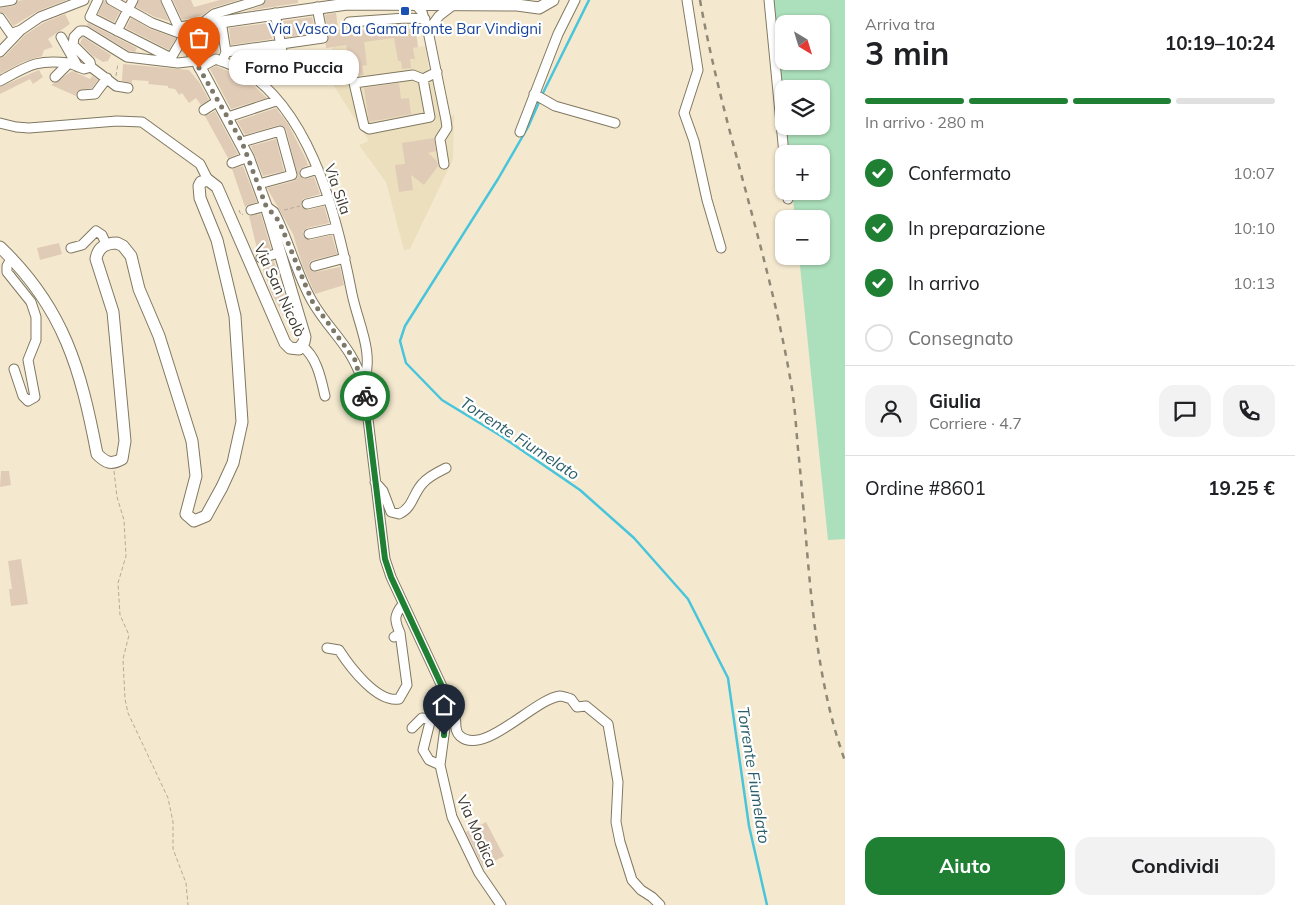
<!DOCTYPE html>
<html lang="it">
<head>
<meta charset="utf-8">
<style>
	body { margin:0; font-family:Mulish,sans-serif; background:#f2f2f2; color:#202124; height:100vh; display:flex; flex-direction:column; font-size:19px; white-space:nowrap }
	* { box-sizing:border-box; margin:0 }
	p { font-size:16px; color:#757577 }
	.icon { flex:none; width:28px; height:28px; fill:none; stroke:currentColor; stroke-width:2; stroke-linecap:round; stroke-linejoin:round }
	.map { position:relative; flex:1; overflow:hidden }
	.drawer { display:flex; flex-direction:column; background:#fff; width:450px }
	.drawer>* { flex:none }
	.needle { width:32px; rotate:142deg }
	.fabs { position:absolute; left:775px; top:15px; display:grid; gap:10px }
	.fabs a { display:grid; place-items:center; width:55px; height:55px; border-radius:10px; background:#fff; box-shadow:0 1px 4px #0004; font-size:25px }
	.pin { position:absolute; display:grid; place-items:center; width:42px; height:42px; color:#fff; margin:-51px -21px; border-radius:50% 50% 50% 0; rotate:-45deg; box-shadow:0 0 5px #0007 }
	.pin .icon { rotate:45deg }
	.courier { position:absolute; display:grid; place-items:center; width:50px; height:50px; margin:-25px; border:4px solid #1f8033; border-radius:50%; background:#fff; color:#222; box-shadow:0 1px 6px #0007 }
	.bubble { position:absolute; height:35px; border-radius:15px; background:#fff; box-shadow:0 1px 4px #0004; font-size:16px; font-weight:700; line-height:35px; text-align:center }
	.head em { font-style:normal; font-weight:700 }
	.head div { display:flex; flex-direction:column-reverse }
	.head { display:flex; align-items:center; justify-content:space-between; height:85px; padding:0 20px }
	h1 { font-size:32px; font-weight:700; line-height:38px }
	.bar { display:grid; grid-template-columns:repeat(4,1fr); gap:8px 5px; align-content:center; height:60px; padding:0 20px }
	.bar i { height:6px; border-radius:4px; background:#e0e0e0 }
	.bar .active { background:#1f8033 }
	.bar p { grid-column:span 4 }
	.line { display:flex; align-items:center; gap:12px; padding:0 20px; border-top:1px solid #e0e0e0 }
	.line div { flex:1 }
	.round { display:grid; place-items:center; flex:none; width:52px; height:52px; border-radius:15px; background:#f2f2f2 }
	ol { padding:0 20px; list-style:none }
	li { display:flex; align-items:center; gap:15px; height:55px }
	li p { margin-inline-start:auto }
	li .icon { padding:5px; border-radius:50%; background:#1f8033; color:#fff; stroke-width:4 }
	li:last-child { color:#757577 }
	li i { width:28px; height:28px; border:2px solid #e0e0e0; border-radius:50% }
	.button { display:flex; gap:10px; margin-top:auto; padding:10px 20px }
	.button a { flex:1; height:58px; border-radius:15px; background:#1f8033; color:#fff; font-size:20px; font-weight:700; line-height:58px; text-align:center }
	.button a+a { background:#f2f2f2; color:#202124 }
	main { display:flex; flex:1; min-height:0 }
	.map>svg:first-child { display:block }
</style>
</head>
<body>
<main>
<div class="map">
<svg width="845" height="905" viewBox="0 0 845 905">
	<rect width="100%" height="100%" fill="#f4e9cf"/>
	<path fill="#ecdfbe" d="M321,11L336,13L338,29H342L343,33L404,23L418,47L426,46L429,73L435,78L441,118L443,120L449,119L454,114L453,159L410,249L404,250L386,182L359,145L369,141L332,83V80L337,79L332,47L326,48Z"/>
	<path fill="#acdfbb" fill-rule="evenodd" d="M772,0H845V539L828,540L799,256H821V219H795L792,191H821V154H787L784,126H821V89H784V123ZM784,24H821V61H784Z"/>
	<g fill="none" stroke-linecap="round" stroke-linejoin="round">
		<path stroke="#49c5db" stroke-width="2.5" d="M542,95L589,0
			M540,100L528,127L498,179L405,326L400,341L406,363L442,400L501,436L580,490L634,538L688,599L728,678L749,826L767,905"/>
	</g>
	<path fill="#e0cbb7" d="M23,0H67L38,11L13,26L5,14L0,12V8L14,6L18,1Z
		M104,0L108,5L120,12L114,22L98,14Z
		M139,0H160L169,21L155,17L136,7Z
		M173,0H191L194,7L220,0H239L212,8L203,15L182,20Z
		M266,0H298V3L246,11L262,6Z
		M336,13L338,29H342V33L387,26L415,25L418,47L413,48L415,59H410L411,68L402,69L401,61H398L394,38L364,42L367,65L362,66L364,75L355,76L353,68H350L346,45L326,48V43L329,37L325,15Z
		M65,14L70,24L48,39L53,47L44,50L42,56L23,62L0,74V58L5,56L25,35L43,23Z
		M312,17L316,33L286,37L283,21Z
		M131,18L150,29L176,38L169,50L126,28Z
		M88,23L137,48L135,52L129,51L87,25Z
		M269,23L272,39L231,45L229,28Z
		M216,30L219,53L204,58L191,34Z
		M83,37L111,55L108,61L103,62L93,56L80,43Z
		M274,51L276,65L257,71L231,58Z
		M123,64L189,70L199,82L209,100L201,105L196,98L189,103L182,93L179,95L175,89L168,88V86L148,84L149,81L132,80V83L122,81Z
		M216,66L247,79L267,98L231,109L210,69Z
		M41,69L39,70L43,77L33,84L30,79L0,94V87Z
		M72,71L90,79L92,76L98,80L92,88L79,90L76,96L51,85Z
		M399,83L401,99L409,98L411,114L369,122L364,88Z
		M276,108L288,124L306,159L308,165L300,169L299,175L304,179L314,177L320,194L303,199L301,206L308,210L324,206L329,223L307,228L303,232V236L310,240L332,235L337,254L313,260L309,264V268L316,272L340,267L344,285L315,294L302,264L293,234L267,188L294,181L298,177L286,129L279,125L245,135L237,121Z
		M215,111L238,154L228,158L205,116Z
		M434,138L436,151L428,153L437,161L438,166L424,185L411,175L413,190L399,192L395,165L405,164L402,143Z
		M276,139L284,171L263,176L251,146Z
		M243,166L257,202L245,207L232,169Z
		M261,214L271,249L258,253L249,216Z
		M59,243L62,254L40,260L37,248Z
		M274,261L292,320L287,322L272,294L261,264Z
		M1,471H9L11,485L0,487Z
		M21,559L28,604L11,606L9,589H12L8,561Z
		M486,822L504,856L483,867L466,832Z"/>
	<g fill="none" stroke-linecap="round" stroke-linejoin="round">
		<g stroke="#817861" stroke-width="11">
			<path id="minor" d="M98,0L90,17L171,58L183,38
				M111,0L152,23L182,34
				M166,0L179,28
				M687,0L698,70L684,113L694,141L707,200L721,248
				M769,0L784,154
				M0,2L12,0
				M417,6L422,12L428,31L446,120L447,128L440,139L444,164
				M275,13L284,63
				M0,18L11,34L18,31
				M221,21L226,52L224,57
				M349,22L406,18L425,19
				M200,25L214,14L260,0
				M117,31L133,0
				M428,31L439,16L452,6
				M61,37L78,67
				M0,52L21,30L40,17L84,0
				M226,52L323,38L317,7
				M91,67L90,62L73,45L74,37L80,31H85L127,57L178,63L195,61
				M199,68L216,59C228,64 244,69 254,77C315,124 338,222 352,294C359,327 374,350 364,386
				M55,77L69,63L84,69L91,67L116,86L128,88
				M423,79L430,117L369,129L364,126L354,83L413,75L423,79L437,72
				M0,81C28,66 36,59 69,63
				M534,94L555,106L615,123
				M82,95L95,94L107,78
				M204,110L218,101
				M228,117L276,101
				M0,123L16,127L29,128L117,121L142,122L200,164L208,180
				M520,132L558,34L575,0
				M242,142L280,131L292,175L259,184
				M232,163L248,157
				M305,173L318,169
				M787,191L788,199
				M307,204L328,199
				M251,210L266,206L274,212C289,240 296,273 312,301C331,334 352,345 364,386L385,559L391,577L446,695V720L440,765L452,817L479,873L501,905
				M309,234L336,228
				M71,248L82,245L96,231L102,235L106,244
				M12,258L7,266V272L31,302L36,317V340L28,360L35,397L28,401L23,396L14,369
				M261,258L279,253
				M315,266L345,258
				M302,346C317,357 321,379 325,396
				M375,482L383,491L391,512L399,514C413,508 413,493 423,483C429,476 438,472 446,468
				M394,637L400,633C394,620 394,615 403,604
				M327,648L339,650C350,667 377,703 399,699L407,685L400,633
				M447,706C449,708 453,712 454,715C458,722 453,730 460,736C484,757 534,699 560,696C563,696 568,698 571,699L577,707L586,706L608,724L618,782L616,822L620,842L632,880L641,890L652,897L660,905
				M412,728L422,718L428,719L430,722L423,750L429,760L440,765"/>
		</g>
		<g stroke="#817861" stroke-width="13">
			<path id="major" d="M0,247C64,308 81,370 97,454C106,463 111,465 122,459L125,441L113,312L96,259C98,247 106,243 117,243L123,246L131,256L139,289L159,336L192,441L196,476L186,514L194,521L206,516L222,487L233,463L242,422L235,316L217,240L200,198L199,186L201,182L208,180L217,187L285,343L290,348L299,349L304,342L305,337L266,206L248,157L179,28L347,4L517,5L539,8L553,0"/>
		</g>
		<path stroke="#b4ab96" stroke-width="1" stroke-dasharray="4 2.5" stroke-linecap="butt" d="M116,76L118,63
			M239,210L241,215L243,214
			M284,210L300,206
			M114,471L117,497L124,520L126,556L118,583L120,615L129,635L123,659L125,699L128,713L168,798L173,822V849L186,883L188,905"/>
		<use href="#minor" stroke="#fff" stroke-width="9"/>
		<use href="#major" stroke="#fff" stroke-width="11"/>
		<path stroke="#8f8876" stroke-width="2.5" stroke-dasharray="6 6" stroke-linecap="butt" d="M700,0C723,129 769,254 791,383C795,405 796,428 798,449C809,552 810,664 845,761"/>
	</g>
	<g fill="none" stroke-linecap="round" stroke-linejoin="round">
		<path stroke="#7e7868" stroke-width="5" stroke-dasharray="0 9" d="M199,68L242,142L266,206L279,221L312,301L355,360L365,396"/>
		<path stroke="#1f8033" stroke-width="6" d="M365,396L385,559L391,577L446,695L444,735"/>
	</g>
	<rect fill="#1a4fb4" stroke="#fff" stroke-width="2" x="400" y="6" width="10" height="10" rx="2.5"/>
	<g text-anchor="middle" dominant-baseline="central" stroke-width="4.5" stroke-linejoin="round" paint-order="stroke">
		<g font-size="15" fill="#164399" stroke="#fff">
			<text x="405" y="28">Via Vasco Da Gama fronte Bar Vindigni</text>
		</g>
		<g font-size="15" fill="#3f3b30" stroke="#fff">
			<text transform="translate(338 189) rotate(71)">Via Sila</text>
			<text transform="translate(280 290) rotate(65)">Via San Nicolò</text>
			<text transform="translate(477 831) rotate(66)">Via Modica</text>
		</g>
		<g font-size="16" font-style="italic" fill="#2c5f69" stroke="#fff">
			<text transform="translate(520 438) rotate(33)">Torrente Fiumelato</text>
			<text transform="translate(754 775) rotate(81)">Torrente Fiumelato</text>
		</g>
	</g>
</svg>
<div class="fabs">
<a><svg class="needle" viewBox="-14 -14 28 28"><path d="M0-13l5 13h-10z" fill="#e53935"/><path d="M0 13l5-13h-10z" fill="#757577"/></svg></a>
<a><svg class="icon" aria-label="layers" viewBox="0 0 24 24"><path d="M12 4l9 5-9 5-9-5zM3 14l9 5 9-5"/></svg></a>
<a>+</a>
<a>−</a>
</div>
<div class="pin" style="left:199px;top:68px;background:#ea580c"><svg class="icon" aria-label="bag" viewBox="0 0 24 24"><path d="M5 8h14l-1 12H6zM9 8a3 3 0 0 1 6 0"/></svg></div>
<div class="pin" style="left:444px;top:735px;background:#1f2937"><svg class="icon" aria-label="home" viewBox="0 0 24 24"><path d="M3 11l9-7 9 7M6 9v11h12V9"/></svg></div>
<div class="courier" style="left:365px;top:396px"><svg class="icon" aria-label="bike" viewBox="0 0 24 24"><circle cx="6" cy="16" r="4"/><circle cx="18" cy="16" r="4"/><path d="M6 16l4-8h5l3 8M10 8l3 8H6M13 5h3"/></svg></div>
<div class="bubble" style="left:229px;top:50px;width:130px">Forno Puccia</div>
</div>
<section class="drawer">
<div class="head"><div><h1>3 min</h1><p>Arriva tra</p></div><em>10:19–10:24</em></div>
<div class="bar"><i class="active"></i><i class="active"></i><i class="active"></i><i></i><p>In arrivo · 280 m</p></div>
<ol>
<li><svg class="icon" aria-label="check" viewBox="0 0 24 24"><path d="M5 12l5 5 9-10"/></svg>Confermato<p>10:07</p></li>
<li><svg class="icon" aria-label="check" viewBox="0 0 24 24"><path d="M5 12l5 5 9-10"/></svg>In preparazione<p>10:10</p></li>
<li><svg class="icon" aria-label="check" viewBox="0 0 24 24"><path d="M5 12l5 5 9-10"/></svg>In arrivo<p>10:13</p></li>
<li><i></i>Consegnato</li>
</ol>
<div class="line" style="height:90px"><a class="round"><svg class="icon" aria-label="person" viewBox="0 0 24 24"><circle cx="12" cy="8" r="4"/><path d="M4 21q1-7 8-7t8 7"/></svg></a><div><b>Giulia</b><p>Corriere · 4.7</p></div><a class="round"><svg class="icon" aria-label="chat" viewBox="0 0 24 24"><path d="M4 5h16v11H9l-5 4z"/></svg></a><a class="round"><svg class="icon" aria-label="phone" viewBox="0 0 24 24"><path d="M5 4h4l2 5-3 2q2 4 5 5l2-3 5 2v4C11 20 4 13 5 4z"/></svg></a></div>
<div class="line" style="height:65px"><div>Ordine #8601</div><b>19.25 €</b></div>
<div class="button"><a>Aiuto</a><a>Condividi</a></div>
</section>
</main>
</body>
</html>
